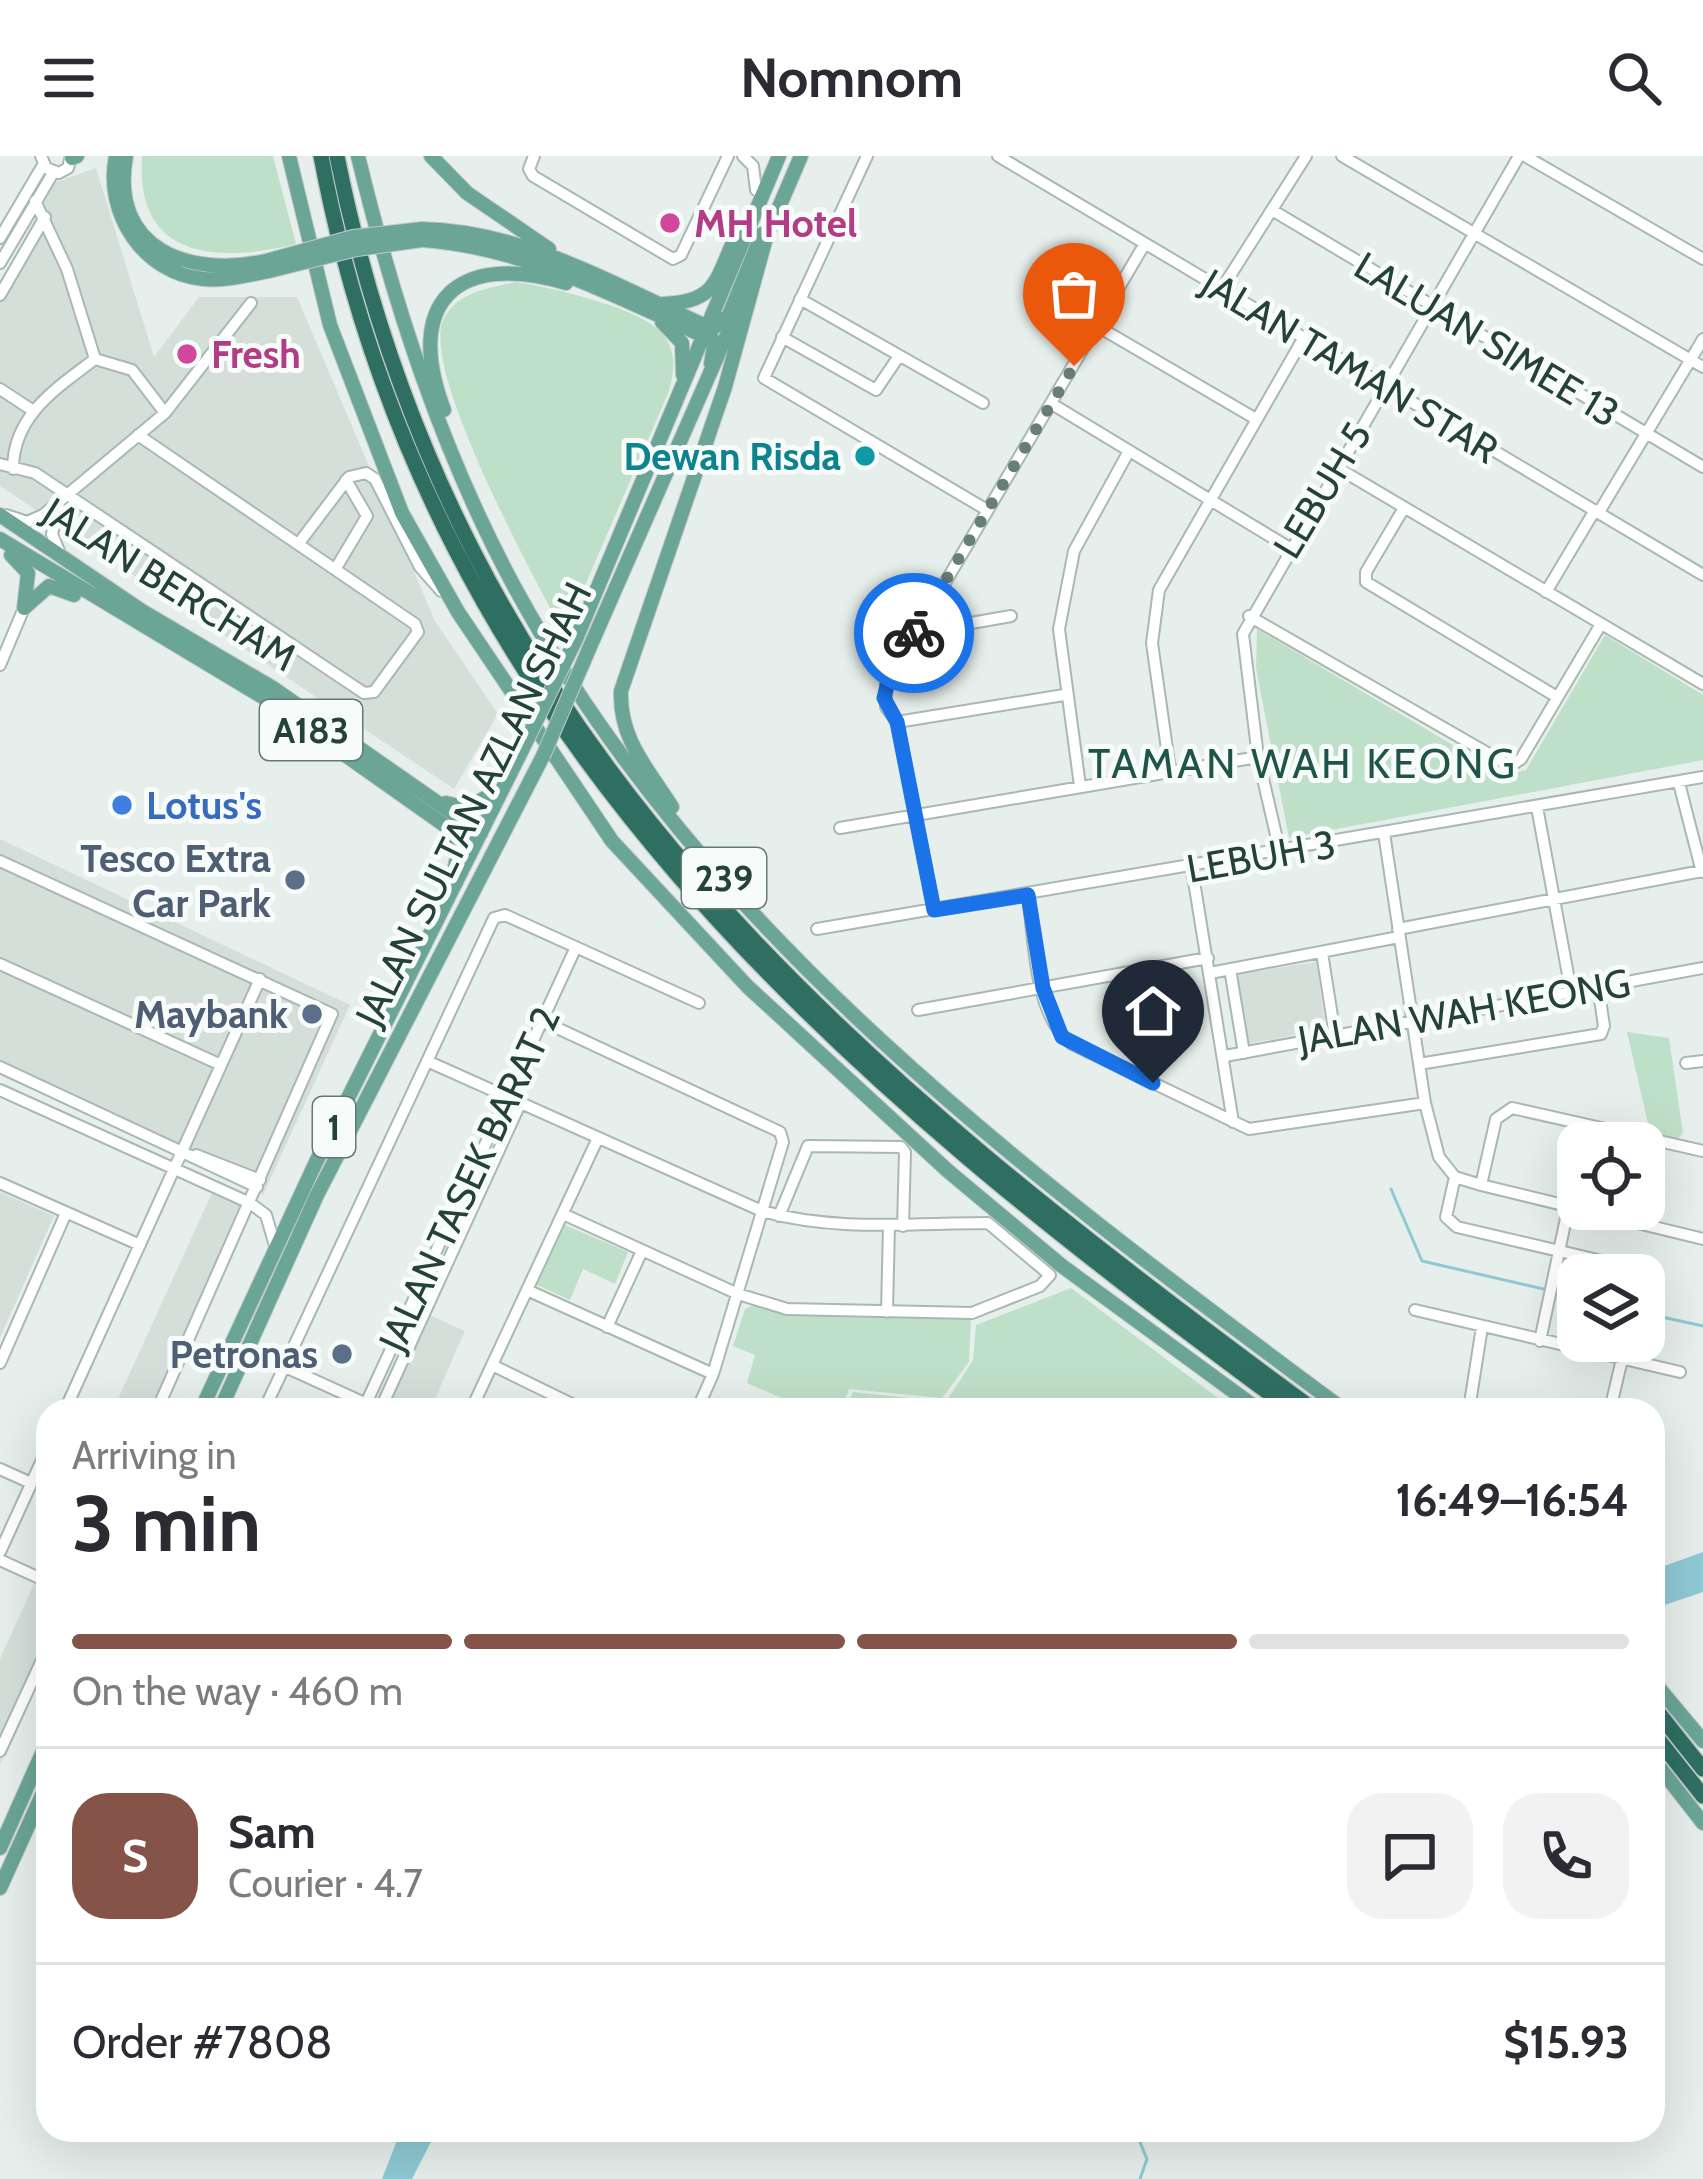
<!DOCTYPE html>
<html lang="en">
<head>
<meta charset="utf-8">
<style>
	body { margin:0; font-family:Cabin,sans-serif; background:#f2f2f3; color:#2b2b33; height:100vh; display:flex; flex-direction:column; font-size:45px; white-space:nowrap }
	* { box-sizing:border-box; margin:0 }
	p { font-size:39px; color:#7c7c81 }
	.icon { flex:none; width:66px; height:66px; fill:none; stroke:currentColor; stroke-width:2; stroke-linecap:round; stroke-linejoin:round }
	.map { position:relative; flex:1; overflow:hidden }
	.drawer { position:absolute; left:36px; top:1242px; width:1629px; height:744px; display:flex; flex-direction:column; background:#fff; border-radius:36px; box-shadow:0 12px 48px #0002 }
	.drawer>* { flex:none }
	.buttons { position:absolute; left:1557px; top:966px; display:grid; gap:24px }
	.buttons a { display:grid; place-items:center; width:108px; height:108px; border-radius:24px; background:#fff; box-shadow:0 12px 48px #0002; font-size:60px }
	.pin { position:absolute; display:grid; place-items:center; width:102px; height:102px; color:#fff; margin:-123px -51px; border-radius:50% 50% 50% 0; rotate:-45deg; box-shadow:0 0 12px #0007 }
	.pin .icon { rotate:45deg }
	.courier { position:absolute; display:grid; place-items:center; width:120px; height:120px; margin:-60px; border:9px solid #1a73e8; border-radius:50%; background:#fff; color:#222; box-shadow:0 3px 15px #0007 }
	.overview em { font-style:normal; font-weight:700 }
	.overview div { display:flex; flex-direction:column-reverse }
	.overview { display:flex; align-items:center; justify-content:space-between; height:204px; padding:0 36px }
	h1 { font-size:78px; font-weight:700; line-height:90px }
	.bar { display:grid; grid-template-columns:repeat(4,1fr); gap:18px 12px; align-content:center; height:144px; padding:0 36px }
	.bar i { height:15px; border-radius:9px; background:#e1e1e2 }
	.bar .active { background:#855347 }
	.bar p { grid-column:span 4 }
	.line { display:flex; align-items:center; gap:30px; padding:0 36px; border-top:3px solid #e1e1e2 }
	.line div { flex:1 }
	.round { display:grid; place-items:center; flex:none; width:126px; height:126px; border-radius:36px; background:#f2f2f3 }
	header { display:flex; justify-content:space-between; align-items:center; height:156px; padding:0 36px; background:#fff; font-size:54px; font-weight:700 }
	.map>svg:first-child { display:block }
</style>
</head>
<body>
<header><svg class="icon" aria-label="menu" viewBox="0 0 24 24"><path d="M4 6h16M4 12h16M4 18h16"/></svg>Nomnom<svg class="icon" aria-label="search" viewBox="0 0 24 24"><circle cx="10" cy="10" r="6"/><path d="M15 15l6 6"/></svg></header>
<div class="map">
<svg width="1703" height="2023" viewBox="0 0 1703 2023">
	<rect width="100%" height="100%" fill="#e6efeb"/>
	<path fill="#d4dfda" d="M96,12L154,201L199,141H297L435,465L498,558L454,633L0,330V129L54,27Z
		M0,683L350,849L263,1039L0,919Z
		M1316,806L1326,873L1247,888L1233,819Z
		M216,1028L252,1044L158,1254H113Z
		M0,1036L54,1060L0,1182Z
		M418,1154L465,1175L430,1254H382L374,1250Z
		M48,1397V1501L0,1608V1503Z"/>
	<path fill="#bfe0c8" d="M142,0H273L296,88C217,107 135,104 142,0Z
		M516,126C549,131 648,153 665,181C677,200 674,214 669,235L564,478C536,425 418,211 444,162C458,136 490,132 516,126Z
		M1257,473L1505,620L1526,614L1605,479L1703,539V604L1289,682L1256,512Z
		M1627,876L1669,882L1683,977L1676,984L1650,976Z
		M565,1069L628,1096L615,1128L583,1113L570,1144L537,1129Z
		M1071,1132L1234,1254H844L853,1236L946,1246L973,1204L976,1169Z
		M756,1148L785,1159L971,1163L969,1206L942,1242L849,1233L841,1254H809L747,1227L755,1199L733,1190L745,1153Z"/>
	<path fill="#8ec9d4" d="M1703,1396V1436L1653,1453V1414Z
		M401,1974H437L412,2023H382Z"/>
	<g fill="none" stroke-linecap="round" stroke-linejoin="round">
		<path stroke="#8ec9d4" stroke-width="3" d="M1391,1033L1422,1105L1578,1141
			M1644,1157L1703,1170
			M1125,1974L1139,1984L1147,2003L1140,2023"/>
		<g stroke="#a8b8b2" stroke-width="14">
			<path id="minor" d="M41,0L46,12L59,17L68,12L71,0
				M534,0L529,13L533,20L673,103L681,99L728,0
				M743,0L753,10L756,34
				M867,0L764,222L987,354
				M998,0L1703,419
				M1342,0L1703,211
				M1525,0L1703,103
				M1272,54L1703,311
				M0,82L43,9
				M0,107L53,17
				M1221,134L1306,0
				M0,139L45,61
				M800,143L983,247
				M1097,170L1256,263
				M782,181L876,234L899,200
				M95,203L132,214L165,257
				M0,233L32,254
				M1052,248L1288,391
				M0,308L35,317L364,537L374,536L418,476L415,468L138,279
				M1336,311L1703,528
				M13,313C13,259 57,232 95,203L67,113L35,45
				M59,347L52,378L61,400
				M1404,352L1366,416V426L1557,541
				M1599,356L1703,183
				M6,359L27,366L43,359L165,257L251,147
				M299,387L349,321L366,317L375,323L420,411L441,435
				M336,412L367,360L346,324
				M1546,436L1595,354
				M1249,460L1510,610L1521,603L1601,468
				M921,465L937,473L1011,460
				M0,509L24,452
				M897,566L1064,539
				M1170,614L1152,487L1159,434L1303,183
				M1679,627L1702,716
				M1080,630L1059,473L1074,395L1129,295
				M1537,651L1571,835
				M840,672L1258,601
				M1384,677L1425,947L1439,1001L1455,1021L1481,1029L1703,1083
				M1280,696L1258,601L1243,478L1519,0
				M0,705L332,858L157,1254
				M1192,713L1233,966
				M1028,739C1034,782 1034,861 1072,888L1249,973L1425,947
				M934,754L897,566L886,551V527L1144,89
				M817,773L1703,621
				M1398,773L1702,715
				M1322,797L1335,879
				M0,808L221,909
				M1230,813L1244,897
				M1210,817L1399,781
				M918,854L1208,802
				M542,865L780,976L783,986L713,1218L697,1254
				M1225,900L1703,812
				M427,905L762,1055C836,1076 913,1067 988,1067L1050,1119L1040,1130L972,1157L787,1153L738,1138L563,1058
				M1686,907L1703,905
				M1419,908L1601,878L1604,870L1598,830
				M0,911L257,1031
				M0,934L250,1047L266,1059L276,1093
				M196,999L260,1024
				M1455,1021L1446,1061L1457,1071L1653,1117
				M0,1027L140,1089
				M1481,1029L1496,963L1512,952L1703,995
				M779,1060L808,990L901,991L905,996L903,1070
				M527,1134L713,1218
				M1415,1154L1680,1216
				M887,1156L889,1069
				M607,1171L642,1095
				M1540,1185L1568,1053
				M248,1194L380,1254L520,948
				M0,1207L66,1057
				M492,1209L584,1254
				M65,1254L260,823
				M264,1254L494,762L505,759L699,847
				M363,1254L576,791
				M471,1254L597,984
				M1477,1254L1470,1247L1482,1171
				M1610,1254L1622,1203
				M0,1313L31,1327
				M0,1396L48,1291
				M0,1404L48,1426
				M0,1595L48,1491"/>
		</g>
		<g stroke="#c2cac8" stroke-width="16">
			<path id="major" d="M116,0C104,57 143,117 203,123C225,125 247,119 269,115
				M126,0C109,94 190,122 266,105
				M289,0L330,169L402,357L458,456L612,685L747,830L948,1015L1062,1110L1259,1254
				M358,0C394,149 442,297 515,432C705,781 1033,1023 1344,1254
				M431,0L467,37L549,93
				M72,2L77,0
				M422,73C525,75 616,130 708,171L714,190L711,208
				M422,84C524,91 612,139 704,180L729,159L762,78
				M764,86L801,0
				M663,148C716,146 715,126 735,82
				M662,166L682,187L683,219
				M444,254C403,146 457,95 566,127
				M0,359L142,455L273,532L481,677
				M0,383L266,543L474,690
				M11,399L28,417L24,452
				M24,452L49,430L74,439
				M576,483L779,0
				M589,493L746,135
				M446,647L467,652L496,636
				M672,651C648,613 619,583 621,535L725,231L766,82
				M448,674L458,697L453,720
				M201,1254L316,1006L523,592
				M220,1254L317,1039L543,600
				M1653,1525L1703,1585
				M1653,1603L1703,1667
				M0,1692L48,1584
				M0,1732L48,1626"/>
		</g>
		<g stroke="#c2cac8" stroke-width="18">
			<path id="highway" d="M321,0C429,577 843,925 1292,1254
				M337,0C455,592 854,916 1314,1254
				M1653,1550L1703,1613
				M1653,1577L1703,1640"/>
		</g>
		<use href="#minor" stroke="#fff" stroke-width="10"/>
		<use href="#major" stroke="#6aa596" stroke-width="14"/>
		<use href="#highway" stroke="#2f6f62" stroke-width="15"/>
		<g stroke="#c2cac8" stroke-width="16" stroke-linecap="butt">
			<path id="major-bridge" d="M266,105L353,81L422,73
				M269,115L357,93L422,84
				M523,592L576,483
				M543,600L589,493"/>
		</g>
		<use href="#major-bridge" stroke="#6aa596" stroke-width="14"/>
	</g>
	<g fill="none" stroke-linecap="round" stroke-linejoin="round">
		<path stroke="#687f78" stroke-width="12" stroke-dasharray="0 21.6" d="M914,477L1074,210"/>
		<path stroke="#1a73e8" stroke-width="15" d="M914,477L890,518L884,542L897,566L934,754L1028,739L1043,832L1062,881L1153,927"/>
	</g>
	<g fill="#d1479c" stroke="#f7fbf9" stroke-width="4.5">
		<circle cx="670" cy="67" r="12"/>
		<circle cx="187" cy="198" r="12"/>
	</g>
	<circle fill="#0f9aa8" stroke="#f7fbf9" stroke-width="4.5" cx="865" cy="300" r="12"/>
	<circle fill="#3f7fe0" stroke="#f7fbf9" stroke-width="4.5" cx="122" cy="649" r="12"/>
	<g fill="#5c6f8a" stroke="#f7fbf9" stroke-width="4.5">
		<circle cx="295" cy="724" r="12"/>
		<circle cx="312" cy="858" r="12"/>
		<circle cx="342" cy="1198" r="12"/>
	</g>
	<g text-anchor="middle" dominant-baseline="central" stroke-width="10" stroke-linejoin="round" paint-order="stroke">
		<g fill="#f7fbf9" stroke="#637a73" stroke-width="3">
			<rect x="260" y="544" width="102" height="60" rx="9"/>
			<rect x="682" y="692" width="84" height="60" rx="9"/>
			<rect x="313" y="941" width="42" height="60" rx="9"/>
		</g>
		<g font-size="36" font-weight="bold" fill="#24423a">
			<text x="311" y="574">A183</text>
			<text x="724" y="722">239</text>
			<text x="334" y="971">1</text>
		</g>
		<g font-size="39" font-weight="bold" fill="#b23c85" stroke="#f7fbf9" text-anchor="start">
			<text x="694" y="67">MH Hotel</text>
			<text x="211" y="198">Fresh</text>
		</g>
		<g font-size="39" fill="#24423a" stroke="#f7fbf9">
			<text transform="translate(1487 183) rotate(31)">LALUAN SIMEE 13</text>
			<text transform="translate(1350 210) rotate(31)">JALAN TAMAN STAR</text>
			<text transform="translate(1322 334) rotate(-59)">LEBUH 5</text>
			<text transform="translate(170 428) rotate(32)">JALAN BERCHAM</text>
			<text transform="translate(473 648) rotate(-64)">JALAN SULTAN AZLAN SHAH</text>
			<text transform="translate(1261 700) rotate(-10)">LEBUH 3</text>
			<text transform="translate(1464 855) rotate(-10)">JALAN WAH KEONG</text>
			<text transform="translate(469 1023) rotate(-65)">JALAN TASEK BARAT 2</text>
		</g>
		<g font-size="39" font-weight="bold" fill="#0d838f" stroke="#f7fbf9" text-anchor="end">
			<text x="841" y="300">Dewan Risda</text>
		</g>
		<g font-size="39" font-weight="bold" fill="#366cbe" stroke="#f7fbf9" text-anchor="start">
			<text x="146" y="649">Lotus's</text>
		</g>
		<g font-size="39" font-weight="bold" fill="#4e5e75" stroke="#f7fbf9" text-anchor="end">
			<text x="271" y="702">Tesco Extra<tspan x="271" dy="45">Car Park</tspan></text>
			<text x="288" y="858">Maybank</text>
			<text x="318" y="1198">Petronas</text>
		</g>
		<g font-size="42" letter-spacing="3" fill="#1f5548" stroke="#f7fbf9">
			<text x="1303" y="607">TAMAN WAH KEONG</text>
		</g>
	</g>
</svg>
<div class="buttons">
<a><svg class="icon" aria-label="locate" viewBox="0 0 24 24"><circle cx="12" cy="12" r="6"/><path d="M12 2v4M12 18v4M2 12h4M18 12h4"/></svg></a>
<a><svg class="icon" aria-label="layers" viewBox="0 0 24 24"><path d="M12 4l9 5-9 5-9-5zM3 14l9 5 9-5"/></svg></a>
</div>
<div class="pin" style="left:1074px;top:210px;background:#ea580c"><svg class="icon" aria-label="bag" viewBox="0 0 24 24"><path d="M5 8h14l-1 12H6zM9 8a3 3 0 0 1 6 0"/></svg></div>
<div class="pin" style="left:1153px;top:927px;background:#1f2937"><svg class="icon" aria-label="home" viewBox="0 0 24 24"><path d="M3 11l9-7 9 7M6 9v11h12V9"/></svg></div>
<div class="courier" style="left:914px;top:477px"><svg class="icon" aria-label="bike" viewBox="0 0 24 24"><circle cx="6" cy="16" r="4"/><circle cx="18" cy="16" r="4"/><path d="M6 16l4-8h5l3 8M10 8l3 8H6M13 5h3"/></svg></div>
<section class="drawer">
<div class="overview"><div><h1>3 min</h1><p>Arriving in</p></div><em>16:49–16:54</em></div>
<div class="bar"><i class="active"></i><i class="active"></i><i class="active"></i><i></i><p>On the way · 460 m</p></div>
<div class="line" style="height:216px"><b class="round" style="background:#855347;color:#fff">S</b><div><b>Sam</b><p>Courier · 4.7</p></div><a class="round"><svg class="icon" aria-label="chat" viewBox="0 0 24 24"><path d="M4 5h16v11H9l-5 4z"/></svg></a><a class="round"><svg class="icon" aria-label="phone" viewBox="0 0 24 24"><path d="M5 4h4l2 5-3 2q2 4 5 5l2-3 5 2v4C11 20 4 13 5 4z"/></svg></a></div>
<div class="line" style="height:156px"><div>Order #7808</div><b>$15.93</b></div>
</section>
</div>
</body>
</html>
